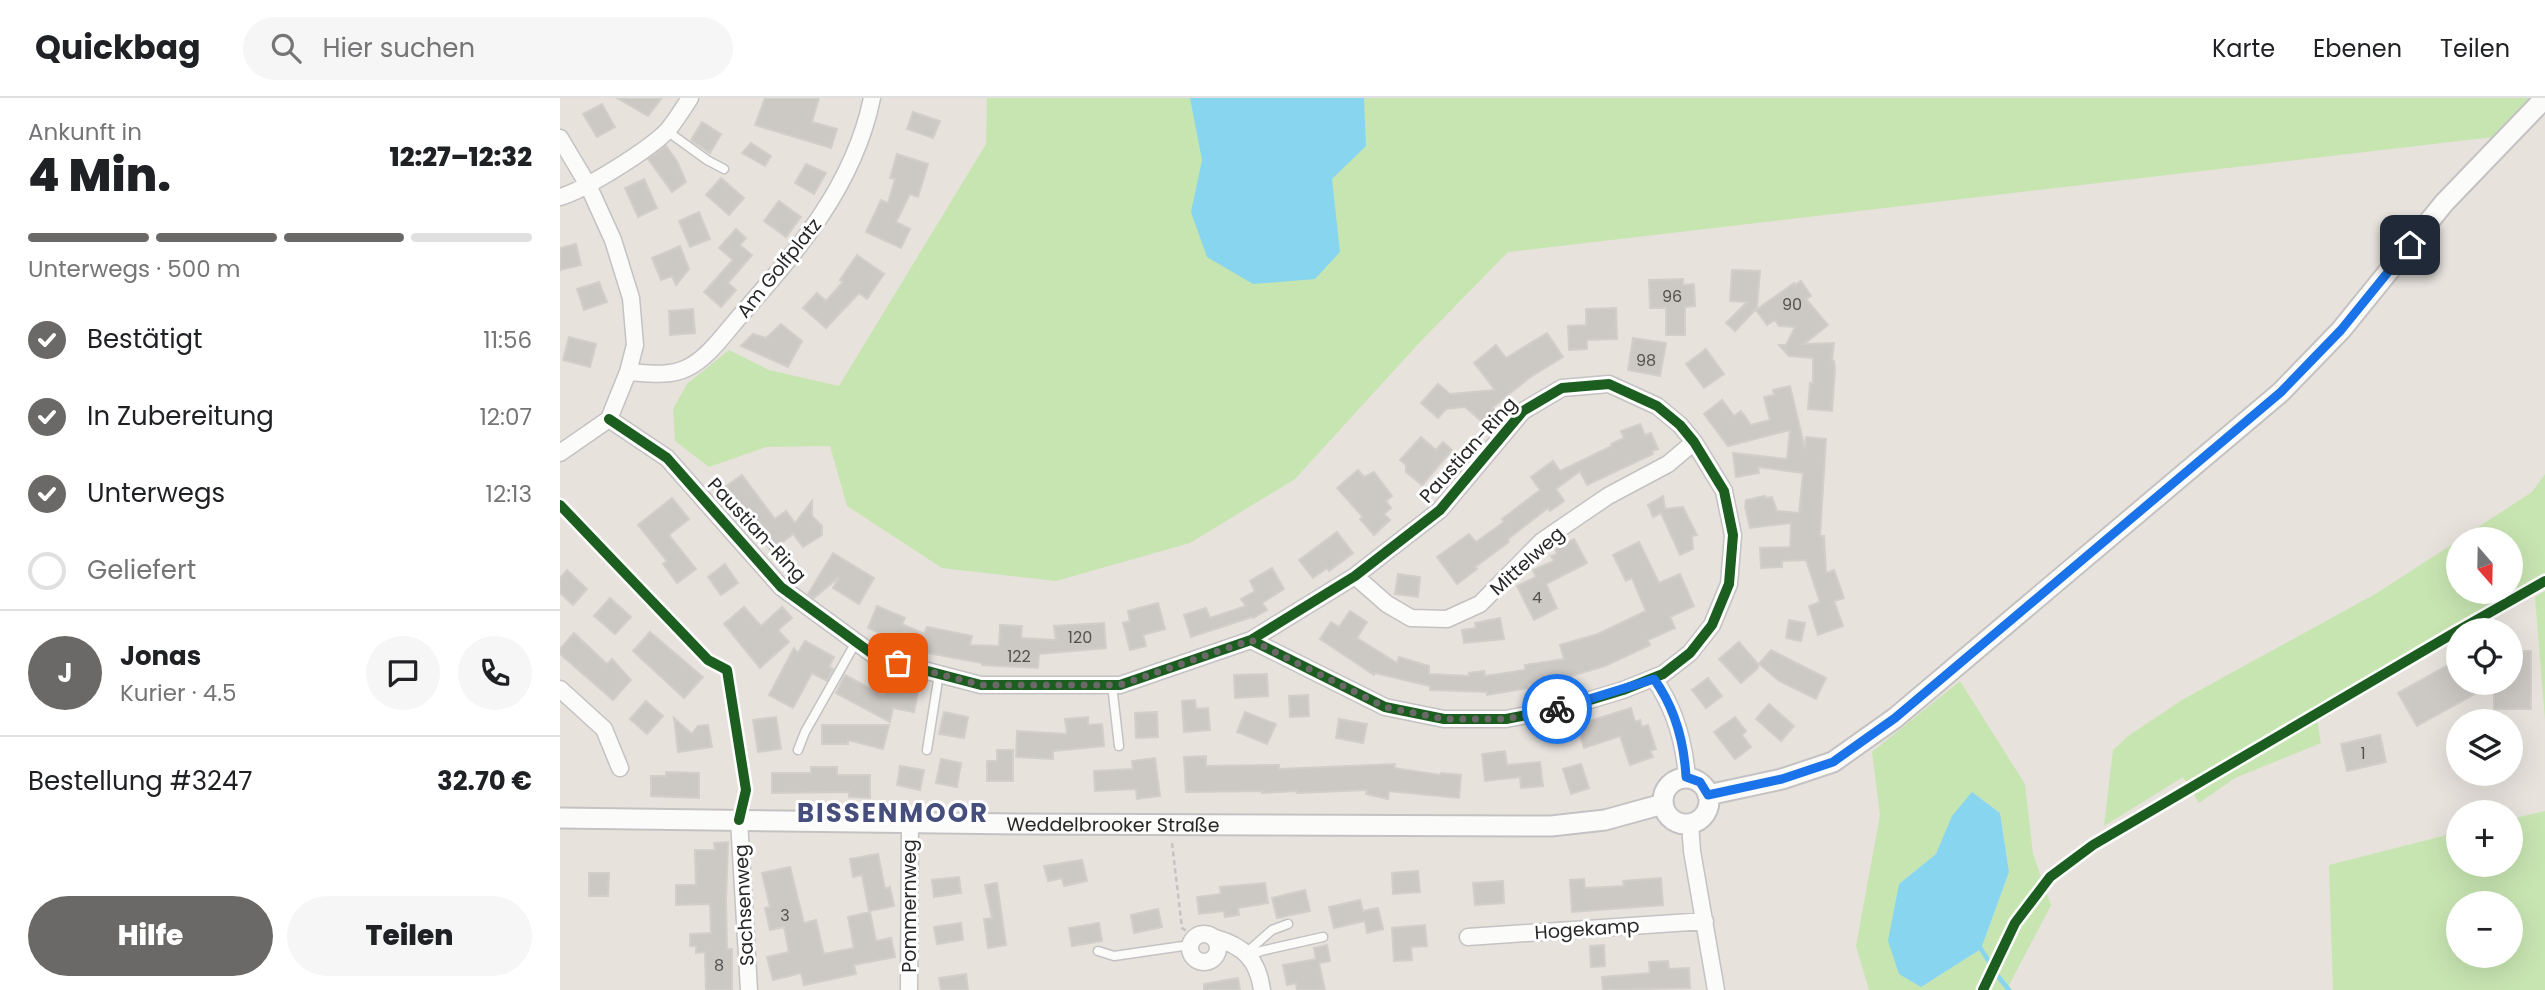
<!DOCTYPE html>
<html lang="de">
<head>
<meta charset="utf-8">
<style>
	body { margin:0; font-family:Poppins,sans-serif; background:#f6f6f6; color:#202124; height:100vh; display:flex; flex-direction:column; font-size:26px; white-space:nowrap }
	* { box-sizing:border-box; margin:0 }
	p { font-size:23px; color:#757577 }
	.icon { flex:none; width:38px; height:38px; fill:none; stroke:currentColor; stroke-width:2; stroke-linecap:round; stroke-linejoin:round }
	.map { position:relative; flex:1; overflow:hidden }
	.details { display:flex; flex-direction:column; background:#fff; width:560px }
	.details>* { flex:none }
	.needle { width:46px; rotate:160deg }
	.controls { position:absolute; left:1886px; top:429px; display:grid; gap:14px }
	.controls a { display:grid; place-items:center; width:77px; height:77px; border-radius:50%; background:#fff; box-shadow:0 7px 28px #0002; font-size:35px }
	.pin { position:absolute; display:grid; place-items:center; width:60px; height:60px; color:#fff; margin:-30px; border-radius:14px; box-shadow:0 4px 10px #0006 }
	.courier { position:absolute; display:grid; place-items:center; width:70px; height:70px; margin:-35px; border:5px solid #1a73e8; border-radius:50%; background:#fff; color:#222; box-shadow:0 2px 9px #0007 }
	.headline em { font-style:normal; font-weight:800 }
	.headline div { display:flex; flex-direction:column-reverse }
	.headline { display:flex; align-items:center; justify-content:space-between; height:119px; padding:0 28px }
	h1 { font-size:46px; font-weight:800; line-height:52px }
	.bar { display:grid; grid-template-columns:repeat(4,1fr); gap:10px 7px; align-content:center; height:84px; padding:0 28px }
	.bar i { height:9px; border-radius:5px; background:#e0e0e0 }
	.bar .current { background:#6b6967 }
	.bar p { grid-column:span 4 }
	.line { display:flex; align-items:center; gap:18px; padding:0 28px; border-top:2px solid #e0e0e0 }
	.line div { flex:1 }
	.round { display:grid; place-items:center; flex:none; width:74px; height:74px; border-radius:37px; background:#f6f6f6 }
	ol { padding:0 28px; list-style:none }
	li { display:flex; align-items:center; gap:21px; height:77px }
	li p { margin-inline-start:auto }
	li .icon { padding:7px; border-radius:50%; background:#6b6967; color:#fff; stroke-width:4 }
	li:last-child { color:#757577 }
	li i { width:38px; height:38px; border:4px solid #e0e0e0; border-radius:50% }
	.button { display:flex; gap:14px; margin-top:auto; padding:14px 28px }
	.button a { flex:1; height:80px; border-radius:42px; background:#6b6967; color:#fff; font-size:28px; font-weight:800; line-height:80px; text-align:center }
	.button a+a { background:#f6f6f6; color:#202124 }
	header { display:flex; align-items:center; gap:42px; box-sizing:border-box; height:98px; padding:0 35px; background:#fff; border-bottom:2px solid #e0e0e0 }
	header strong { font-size:33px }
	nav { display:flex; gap:38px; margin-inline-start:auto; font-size:24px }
	.search { width:490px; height:63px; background:#f6f6f6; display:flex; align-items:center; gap:18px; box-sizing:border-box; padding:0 24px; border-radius:38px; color:#757577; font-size:26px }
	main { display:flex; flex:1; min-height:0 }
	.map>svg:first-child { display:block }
</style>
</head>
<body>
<header>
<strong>Quickbag</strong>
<div class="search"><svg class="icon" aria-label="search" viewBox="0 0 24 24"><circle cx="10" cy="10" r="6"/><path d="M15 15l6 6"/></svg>Hier suchen</div>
<nav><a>Karte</a><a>Ebenen</a><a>Teilen</a></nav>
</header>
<main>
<section class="details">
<div class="headline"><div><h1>4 Min.</h1><p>Ankunft in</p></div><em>12:27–12:32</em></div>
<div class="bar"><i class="current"></i><i class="current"></i><i class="current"></i><i></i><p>Unterwegs · 500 m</p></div>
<ol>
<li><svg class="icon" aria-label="check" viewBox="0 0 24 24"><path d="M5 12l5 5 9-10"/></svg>Bestätigt<p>11:56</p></li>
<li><svg class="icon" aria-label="check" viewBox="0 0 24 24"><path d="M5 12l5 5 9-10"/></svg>In Zubereitung<p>12:07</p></li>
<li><svg class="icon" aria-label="check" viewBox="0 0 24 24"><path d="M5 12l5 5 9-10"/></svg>Unterwegs<p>12:13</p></li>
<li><i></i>Geliefert</li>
</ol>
<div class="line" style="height:126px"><b class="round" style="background:#6b6967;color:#fff">J</b><div><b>Jonas</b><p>Kurier · 4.5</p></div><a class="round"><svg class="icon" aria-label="chat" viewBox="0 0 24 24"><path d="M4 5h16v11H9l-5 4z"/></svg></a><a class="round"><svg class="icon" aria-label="phone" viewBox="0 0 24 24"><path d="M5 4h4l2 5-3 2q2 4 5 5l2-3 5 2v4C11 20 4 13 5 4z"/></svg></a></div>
<div class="line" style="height:91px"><div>Bestellung #3247</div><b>32.70 €</b></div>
<div class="button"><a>Hilfe</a><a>Teilen</a></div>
</section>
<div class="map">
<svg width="1985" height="892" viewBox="0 0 1985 892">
	<rect width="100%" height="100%" fill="#e7e2dc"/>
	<path fill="#c7e5b1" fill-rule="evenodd" d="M427,0H1973L1942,38L948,154L860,244L735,381L630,445L496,483L382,470L287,408L270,348L206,349L149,369L115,343L113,311L127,286L169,252L209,272L279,288L426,46Z
		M1985,376V475L1755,611L1761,645L1675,680L1639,705L1623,679L1544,728L1553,652L1568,638L1622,602L1817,495L1899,442V494H1951V441H1900L1972,394Z
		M1985,493V622L1975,499Z
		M1400,583L1465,686L1473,756L1491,807L1448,889L1449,892H1309L1296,848L1320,717L1312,654ZM1412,694L1440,715L1449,774L1421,851L1361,889L1339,786L1376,756Z
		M1985,713V892H1773L1769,767L1899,734V766H1951V721ZM1951,805V858H1899V805Z"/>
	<path fill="#88d5f0" d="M630,0H804L806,48L772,81L780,154L755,181L693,186L647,159L631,114L642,62Z
		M1412,694L1440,715L1449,774L1421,851L1361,889L1339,876L1328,843L1339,786L1376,756L1392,718Z"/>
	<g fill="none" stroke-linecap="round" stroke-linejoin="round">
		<path stroke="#88d5f0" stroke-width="4.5" d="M1421,851L1433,870
			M1433,872L1449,892"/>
	</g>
	<path fill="#ccc8c4" stroke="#d2cec8" stroke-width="2" d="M57,0H102L88,18Z
		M205,0H259L252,24L277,31L271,50L195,27Z
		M42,6L55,29L37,39L23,16Z
		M353,14L380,23L373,40L347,31Z
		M142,24L161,36L150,55L131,42Z
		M191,45L211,58L205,68L182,55Z
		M106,48L117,63L126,84L112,94L88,61Z
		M337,56L368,66L358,99L350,96L336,124L350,131L341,150L306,134L321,102L328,105L335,81L330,80Z
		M246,66L266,75L254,96L235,85Z
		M161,80L184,100L169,117L146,97Z
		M84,81L97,110L78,119L65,90Z
		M219,103L241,119L226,139L204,123Z
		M139,114L150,141L130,149L119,123Z
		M176,131L186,140L180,147L192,157L168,185L176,192L161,209L144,194L173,162L159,150Z
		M16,146L21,167L0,172V150Z
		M120,148L129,171L116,187L112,178L101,182L92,160Z
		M297,157L324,176L307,201L299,195L266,230L243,210L257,195L266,203L283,184L280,182Z
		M1172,172L1200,173L1197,210L1175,233L1166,225L1187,204L1170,203Z
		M1123,181V187L1134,186L1135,208L1125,209V237H1106V210H1090L1089,182Z
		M1241,183L1251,198L1246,201L1268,227L1244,246L1274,245L1272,263H1274L1275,272L1272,313L1248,311L1250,285H1253V260L1229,258L1219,247H1226L1235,229L1219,228L1215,222L1207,227L1196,212L1234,185L1235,187Z
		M39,184L47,204L24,212L17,191Z
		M1056,210L1057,241L1027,242V251L1009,252L1008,228L1026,227V211Z
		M133,211L135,235L110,237L109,213Z
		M221,226L242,243L228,269L181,248L193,236L206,240Z
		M987,235L1003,259L969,280L932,310L937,314L926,327L905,309L886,311L878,320L861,305L878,286L890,296L935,292L914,265L936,247L946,260Z
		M9,239L36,246L30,269L3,262Z
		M1073,240L1106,245L1100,278L1068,272Z
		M1146,251L1164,276L1144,290L1126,266Z
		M1230,288L1245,351L1246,339L1266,341L1260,438H1264L1266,475L1274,472L1284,500L1274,503L1283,528L1258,537L1249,508L1260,504L1246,462L1222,463V469L1201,470L1200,450L1230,449L1231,425L1190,430L1185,409L1186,402L1205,398L1206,400L1212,399L1217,413L1239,415L1243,375L1198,369L1199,375L1176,379L1173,355L1227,361L1230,332L1168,348L1144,316L1162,302L1174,318L1181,313L1191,327L1210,322L1204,299L1214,297L1213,292Z
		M1080,326L1085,337L1091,335L1098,351L1092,353L1093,356L1027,387L1020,373L996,391L1004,403L990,413L988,410L948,441L949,444L915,469L917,471L897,486L877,459L909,436L916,444L944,424L942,421L980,392L971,379L993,363L1000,373L1052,348L1051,346L1064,340L1061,333Z
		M861,339L876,352L883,344L892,352L862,387L846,374V367L840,362Z
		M798,372L804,379L814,374L832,398L826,403L831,410L824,416L830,422L814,437L800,421L803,419L777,390Z
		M182,377L215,421L226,413L235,425L252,403V418L262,428V437L243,449L233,436L211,453L165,389Z
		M1103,398L1105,411L1123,409L1137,437L1132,438L1133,451L1120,457L1101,415L1093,419L1088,407Z
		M112,400L129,421L109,437L136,471L117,485L103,466L107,463L78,427Z
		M777,434L793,455L769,473L767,470L753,480L739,462Z
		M1014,441L1027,465L986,486L997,510L974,522L957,488L976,479L973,472L994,463L991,458L997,456L995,451Z
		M1079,444L1099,485L1120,476L1134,508L1110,519L1115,530L1088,542L1090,547L1045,568L994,583L968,587V590L927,597V594L870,592V588L815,575L814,577L760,541L771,524L779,529L790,513L807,524L797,540L837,565L839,559L869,568V576L909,578V575L924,573L925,578L965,572V567L1004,561L1000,547L1038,536L1086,513L1072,480L1066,483L1053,457Z
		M273,455L314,480L299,506L273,490L279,479L254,500L248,496Z
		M165,466L178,485L161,497L148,479Z
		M712,470L724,491L702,505L707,512L693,520L692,519L631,539L624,517L646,510L650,520L686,508L681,501L695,493L690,483Z
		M7,472L27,491L13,507L0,495V480Z
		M838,476L860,479L858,499L835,496Z
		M50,500L71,519L55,536L34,518Z
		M598,505L605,531L583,537L586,548L570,552L563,525L570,523L568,513Z
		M317,508L345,520L342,526L364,536L367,529L412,538L410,547L439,548L440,527L462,528L461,540L496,542L494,528L544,525L546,550L479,556L478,570L422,567V565L346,551L334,545L335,542L308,530Z
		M184,509L201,528L222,509L232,520L218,532L229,544L200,570L164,526Z
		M940,520L944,541L904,545L902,532L916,530L915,525Z
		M1229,522L1245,525L1241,543L1226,540Z
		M90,534L143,579L124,600L73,553Z
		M14,535L47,566L52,561L71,582L53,602L0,556V551Z
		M245,543L274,559L269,569L273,571L267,583L252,575L233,610L209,597L234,550L238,555Z
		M1179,544L1198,566V570L1181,585L1159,561Z
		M1211,552L1266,580L1256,601L1219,583L1199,566Z
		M1951,553H1971V611H1934V584H1951Z
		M1899,561V584H1915L1920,593L1857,628L1838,595Z
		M707,576L708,598L675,600L674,577Z
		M285,577L324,598L327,581L349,585L348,592L358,594L354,614L333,610L330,624L276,595Z
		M1148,580L1162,598L1146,610L1132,592Z
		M748,597L749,618L730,619L729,598Z
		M635,602L636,611L648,610L650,632L624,634L622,603Z
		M86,603L103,618L87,636L70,621Z
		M1209,606L1234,628L1221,643L1196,621Z
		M1071,610L1075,624L1080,622L1082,629L1088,627L1096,651L1090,653L1093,659L1070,667L1060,638L1024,650L1017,627Z
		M384,614L408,619L404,640L379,636Z
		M597,614L598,639L576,640L575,615Z
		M685,614L716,626L707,646L677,634Z
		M216,619L221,651L198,654L193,622Z
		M528,619V627L542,626L544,648L493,653V661L456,659L457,633L507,636L505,621Z
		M1175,619L1186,633L1182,637L1191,649L1175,661L1154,634Z
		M114,620L132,636L138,628L148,627L152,649L118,654Z
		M779,621L807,626L803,645L776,640Z
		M262,627H329L323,651L288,642V646H262Z
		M1820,637L1826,664L1787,673L1781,646Z
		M437,652H453V683H427V663H437Z
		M945,653L947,667L980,664L983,688L961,690L960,679L925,683L922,656Z
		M646,658V668L719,667V671L835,666L834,670L880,677L881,675L901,677L899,700L829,693L828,701L806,696L807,692L737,695V693L702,695V693L626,694L624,659Z
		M595,660L600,698L577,701L576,691L535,693L534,673L573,671L572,663Z
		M381,661L401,665L397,689L376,685Z
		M1021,666L1029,690L1011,696L1003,671Z
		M340,668L364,672L360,692L337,687Z
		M251,669H277V677H310V700L289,699V694L212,695V675H251Z
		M106,674L139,675V700L91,698V678H106Z
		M168,744L166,803L167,851H172V892H146L145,854L136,855V848H130V836L151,835L150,806L116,807V787H136L135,752H155L154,745Z
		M318,756L325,791L330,789L334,808L309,813L302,777L293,779L290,761Z
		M522,762L527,783L504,788L502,780L488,783L484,768Z
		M230,769L244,825L256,822L264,856L294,850L288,819L310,814L316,843L331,840L335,859L294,867L296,876L244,887L241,875L213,882L207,859L229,854L224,829L210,832L205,810L210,809L202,775Z
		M858,773L860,794L833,796L832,775Z
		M29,775H49L48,798H29Z
		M399,779L401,795L374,799L372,782Z
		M1101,780L1103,807L1012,814L1010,782L1024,781L1025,790L1064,788L1063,783Z
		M943,783L944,805L915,807L913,785Z
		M437,785L446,847L428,850L424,821L432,820L425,787Z
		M705,785L708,805L678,810L679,817L665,819L664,813L639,816L637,799L661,796L660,789Z
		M745,792L750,813L717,820L712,800Z
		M800,802L803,813L818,810L823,831L807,835L805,823L774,830L769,809Z
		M598,811L602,829L574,835L571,817Z
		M401,825L403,842L377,846L374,829Z
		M539,825L542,843L512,848L509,830Z
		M865,827L867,848L851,849L852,862L834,863L832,830Z
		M767,847L770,863L759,865L765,892H737L736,885L727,887L723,867L756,861L754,850Z
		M1044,847L1045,868L1031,869L1030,848Z
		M1108,863L1109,871L1129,870L1130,890L1043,892L1042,879L1090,875L1089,864Z
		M406,876L408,892H381L379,880Z
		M678,880L680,892H644V886Z"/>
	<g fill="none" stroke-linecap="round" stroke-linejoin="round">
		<g stroke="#c4c2c3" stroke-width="11">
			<path id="service" d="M107,33L147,62L164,71
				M552,587L559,648
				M238,652L245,634L296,544
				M367,652L379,576
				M538,853L554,858L630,847
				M686,855L712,832L728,826
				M689,858L701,853L763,839"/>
		</g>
		<g stroke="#c4c2c3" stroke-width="19">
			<path id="minor" d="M0,40L28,87L53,142L71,200L75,247L68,274L49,321L0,355
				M0,99C25,92 90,51 108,32C116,22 123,11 130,0
				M68,274C87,275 109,279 127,270C148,260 165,235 180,218C238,152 294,88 312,0
				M49,321L107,360L221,489L318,560L421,587H560L691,542L795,478L880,412L963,313L1002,290L1049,286L1097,308L1120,327L1134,344L1164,393L1173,437L1169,486L1152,527L1130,555L1103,576L1063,592L1007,609L946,621H884L825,609L691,542
				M795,478L827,506L851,520L887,521L920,506L982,443L1048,398L1108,366L1134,344
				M1094,581C1115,610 1124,644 1127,679
				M0,591L44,631L60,670
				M179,722L189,892
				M1130,725L1132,753L1156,892
				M630 850a14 14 0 1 1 28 0a14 14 0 1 1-28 0Z
				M908,839L1145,823
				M655,840C684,848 698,862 702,892
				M349,892L350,724"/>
		</g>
		<g stroke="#c4c2c3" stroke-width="23">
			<g id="tertiary">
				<circle cx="1126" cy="703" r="23"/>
				<path d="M1148,697L1222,681L1273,664L1335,620L1721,294L1781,232L1884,105L1985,0"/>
				<path id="s1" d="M0,720L459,726L991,728L1045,722L1103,706"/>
			</g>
		</g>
		<path stroke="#c4c3c2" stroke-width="2.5" stroke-dasharray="5 3.5" stroke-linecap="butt" d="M612,745L622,830L630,835"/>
		<use href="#service" stroke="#fbfbfa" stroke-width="8"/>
		<use href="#minor" stroke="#fbfbfa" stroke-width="16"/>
		<use href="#tertiary" stroke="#fbfbfa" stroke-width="19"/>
		<g stroke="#fff" stroke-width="15">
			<path id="cycleway" d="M49,321L107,360L221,489L318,560L421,587H560L691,542L795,478L880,412L963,313L1002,290L1049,286L1097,308L1120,327L1134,344L1164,393L1173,437L1169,486L1152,527L1130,555L1103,576L1063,592L1007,609L946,621H884L825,609L691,542
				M0,407L148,562L167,572L186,692L179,722
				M1899,532L1985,483
				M1423,892L1455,825L1490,779L1533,747L1899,532"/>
		</g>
		<use href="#cycleway" stroke="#1b5e20" stroke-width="10"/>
	</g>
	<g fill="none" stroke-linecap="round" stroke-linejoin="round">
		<path stroke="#6b6967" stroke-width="7" stroke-dasharray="0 12.6" d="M338,565L421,587H560L691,542L825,609L884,621H946L997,611"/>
		<path stroke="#1a73e8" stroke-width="9" d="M997,611L1094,581C1115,610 1124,643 1126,679L1140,684L1148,697L1222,681L1273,664L1335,620L1721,294L1781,232L1850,147"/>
	</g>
	<g text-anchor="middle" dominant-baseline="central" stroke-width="6" stroke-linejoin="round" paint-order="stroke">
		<g font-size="16" fill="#535251">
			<text x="1112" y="198">96</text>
			<text x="1232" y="206">90</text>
			<text x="1086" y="262">98</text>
			<text x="977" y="499">4</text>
			<text x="520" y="539">120</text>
			<text x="459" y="558">122</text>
			<text x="1803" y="655">1</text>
			<text x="225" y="817">3</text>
			<text x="159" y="867">8</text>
		</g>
		<g font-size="19" fill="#282828" stroke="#fff">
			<text transform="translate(219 170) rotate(-51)">Am Golfplatz</text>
			<text transform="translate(908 352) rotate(-48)">Paustian-Ring</text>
			<text transform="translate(197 432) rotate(47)">Paustian-Ring</text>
			<text transform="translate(967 463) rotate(-42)">Mittelweg</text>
			<text stroke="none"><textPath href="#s1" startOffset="553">Weddelbrooker Straße</textPath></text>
			<text transform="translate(184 807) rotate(-93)">Sachsenweg</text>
			<text transform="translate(349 808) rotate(-90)">Pommernweg</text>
			<text transform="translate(1027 831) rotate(-4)">Hogekamp</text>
		</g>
		<g font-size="26" font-weight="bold" letter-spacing="2" fill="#454e7c" stroke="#fff">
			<text x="333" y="715">BISSENMOOR</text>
		</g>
	</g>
</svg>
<div class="controls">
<a><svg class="needle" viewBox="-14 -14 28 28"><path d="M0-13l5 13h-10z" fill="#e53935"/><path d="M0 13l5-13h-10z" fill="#757577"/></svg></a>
<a><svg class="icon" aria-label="locate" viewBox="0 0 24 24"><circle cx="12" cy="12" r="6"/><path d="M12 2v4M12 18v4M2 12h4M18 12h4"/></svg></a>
<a><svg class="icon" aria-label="layers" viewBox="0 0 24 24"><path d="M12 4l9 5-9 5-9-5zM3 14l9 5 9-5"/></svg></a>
<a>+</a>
<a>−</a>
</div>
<div class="pin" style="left:338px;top:565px;background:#ea580c"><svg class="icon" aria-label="bag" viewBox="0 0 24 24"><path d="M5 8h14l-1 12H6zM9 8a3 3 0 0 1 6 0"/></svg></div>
<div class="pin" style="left:1850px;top:147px;background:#1f2937"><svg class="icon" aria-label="home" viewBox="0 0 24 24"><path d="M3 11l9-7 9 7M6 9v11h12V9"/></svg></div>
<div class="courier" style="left:997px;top:611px"><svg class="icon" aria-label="bike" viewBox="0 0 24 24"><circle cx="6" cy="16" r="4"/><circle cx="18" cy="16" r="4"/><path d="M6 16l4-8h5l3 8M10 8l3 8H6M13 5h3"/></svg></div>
</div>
</main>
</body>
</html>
